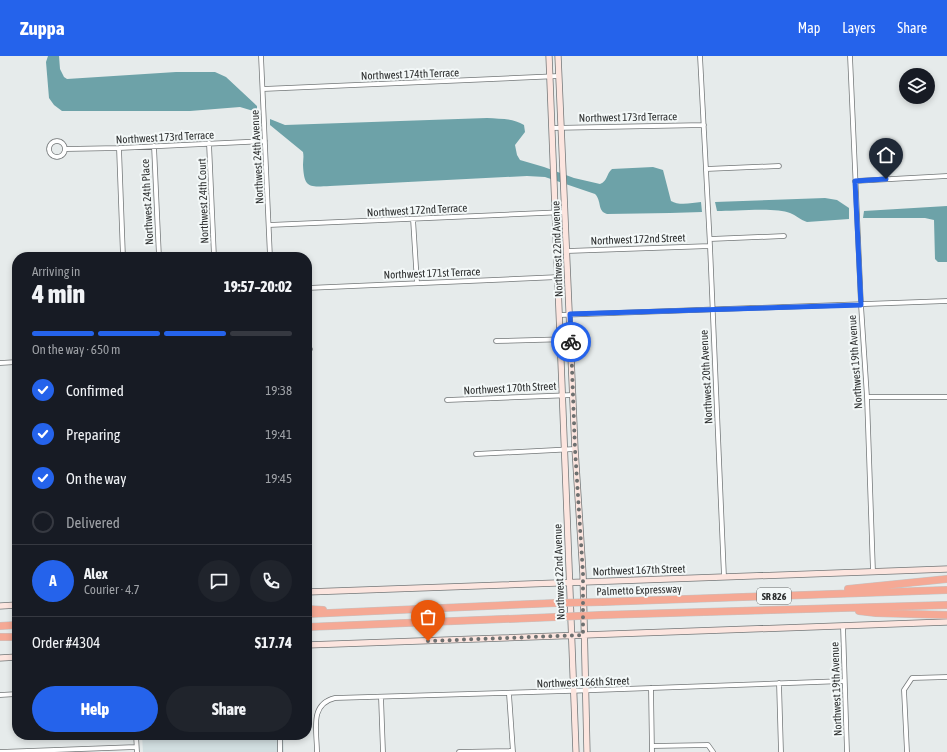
<!DOCTYPE html>
<html lang="en">
<head>
<meta charset="utf-8">
<style>
	body { margin:0; font-family:"Asap Condensed",sans-serif; background:#20242c; color:#f1f3f6; height:100vh; display:flex; flex-direction:column; font-size:15px; white-space:nowrap }
	* { box-sizing:border-box; margin:0 }
	p { font-size:13px; color:#9ea1a6 }
	.icon { flex:none; width:22px; height:22px; fill:none; stroke:currentColor; stroke-width:2; stroke-linecap:round; stroke-linejoin:round }
	.map { position:relative; flex:1; overflow:hidden }
	.drawer { position:absolute; left:12px; top:196px; width:300px; height:488px; display:flex; flex-direction:column; background:#171b24; border-radius:16px; box-shadow:0 2px 6px #0003 }
	.drawer>* { flex:none }
	.controls { position:absolute; left:899px; top:12px; display:grid; gap:8px }
	.controls a { display:grid; place-items:center; width:36px; height:36px; border-radius:50%; background:#171b24; box-shadow:0 2px 6px #0003; font-size:20px }
	.pin { position:absolute; display:grid; place-items:center; width:34px; height:34px; color:#fff; margin:-41px -17px; border-radius:50% 50% 50% 0; rotate:-45deg; box-shadow:0 0 4px #0007 }
	.pin .icon { rotate:45deg }
	.courier { position:absolute; display:grid; place-items:center; width:40px; height:40px; margin:-20px; border:3px solid #2563eb; border-radius:50%; background:#fff; color:#222; box-shadow:0 1px 5px #0007 }
	.summary em { font-style:normal; font-weight:800 }
	.summary div { display:flex; flex-direction:column-reverse }
	.summary { display:flex; align-items:center; justify-content:space-between; height:68px; padding:0 20px }
	h1 { font-size:26px; font-weight:800; line-height:30px }
	.bar { display:grid; grid-template-columns:repeat(4,1fr); gap:6px 4px; align-content:center; height:48px; padding:0 20px }
	.bar i { height:5px; border-radius:3px; background:#363941 }
	.bar .on { background:#2563eb }
	.bar p { grid-column:span 4 }
	.line { display:flex; align-items:center; gap:10px; padding:0 20px; border-top:1px solid #363941 }
	.line div { flex:1 }
	.round { display:grid; place-items:center; flex:none; width:42px; height:42px; border-radius:21px; background:#20242c }
	ol { padding:0 20px; list-style:none }
	li { display:flex; align-items:center; gap:12px; height:44px }
	li p { margin-inline-start:auto }
	li .icon { padding:4px; border-radius:50%; background:#2563eb; color:#fff; stroke-width:4 }
	li:last-child { color:#9ea1a6 }
	li i { width:22px; height:22px; border:2px solid #363941; border-radius:50% }
	.action { display:flex; gap:8px; margin-top:auto; padding:8px 20px }
	.action a { flex:1; height:46px; border-radius:24px; background:#2563eb; color:#fff; font-size:16px; font-weight:800; line-height:46px; text-align:center }
	.action a+a { background:#20242c; color:#f1f3f6 }
	header { display:flex; align-items:center; gap:24px; box-sizing:border-box; height:56px; padding:0 20px; background:#2563eb; color:#fff }
	header strong { font-size:19px }
	nav { display:flex; gap:22px; margin-inline-start:auto; font-size:14px }
	.map>svg:first-child { display:block }
</style>
</head>
<body>
<header>
<strong>Zuppa</strong>
<nav><a>Map</a><a>Layers</a><a>Share</a></nav>
</header>
<div class="map">
<svg width="947" height="696" viewBox="0 0 947 696">
	<rect width="100%" height="100%" fill="#e6ebeb"/>
	<path fill="#d1dee0" d="M142,679H283L284,696H143Z"/>
	<path fill="#6da2a8" d="M48,0H59L60,13L64,21L67,23L176,16H215L226,21L257,50V56L240,51L190,55H62L54,49L49,42L46,6Z
		M487,62C500,63 513,62 524,69L525,76L515,89L517,99L520,104L544,111L574,122L600,128C608,125 606,118 612,113L653,111L663,114L671,145C679,150 692,147 701,146L702,156L670,157L607,158C597,155 602,145 595,138L545,121L527,120L330,130C310,131 304,133 303,109C303,105 304,101 303,96L270,69V63L285,69Z
		M825,142L837,144L849,152V163L807,166C800,164 796,159 790,157C777,151 734,155 717,155L715,146Z
		M947,150V206H938L935,203L934,164L925,162H863L864,155Z"/>
	<g fill="none" stroke-linecap="round" stroke-linejoin="round">
		<g stroke="#737778" stroke-width="5.5">
			<path id="street" d="M261,0L270,201
				M700,0L710,190L724,521
				M850,0L861,249L867,341L873,516
				M263,33L559,20
				M552,72L704,69
				M49 93a8 8 0 1 1 16 0a8 8 0 1 1-16 0Z
				M209,87L214,201
				M154,90L159,201
				M119,92L123,201
				M66,93L119,92L265,85
				M706,113L779,110
				M855,125L947,120
				M413,163L417,227
				M269,169L565,156
				M710,183L784,180
				M567,195L710,190
				M307,232L559,221
				M560,259L947,245
				M496,285L571,283
				M307,294L310,293
				M0,307L17,306
				M867,341H947
				M447,344L573,339
				M476,398L575,393
				M843,570L847,696
				M779,627L781,696
				M651,632L652,696
				M509,638L513,696
				M0,639L17,638
				M381,641L383,696
				M136,679L137,696
				M280,679V696
				M652,690L708,689L713,696
				M0,696L136,691
				M317,696C317,675 309,648 335,642C505,637 674,632 844,625
				M459,696L513,695
				M907,696L904,634L912,622L947,621"/>
		</g>
		<g stroke="#737778" stroke-width="7">
			<path id="secondary" d="M549,0C559,232 567,464 576,696
				M558,0L575,393L583,518L587,696
				M307,536L947,513
				M0,550L17,549
				M307,589L947,566
				M0,602L17,601"/>
		</g>
		<g stroke="#c4c4c4" stroke-width="8">
			<path id="highway" d="M848,533L947,523
				M602,546L947,534
				M307,553L323,554
				M859,555L876,557L947,559
				M307,558L556,547
				M601,559L947,549
				M0,570L17,569
				M307,571L556,561
				M0,581H17"/>
		</g>
		<use href="#street" stroke="#fff" stroke-width="4"/>
		<use href="#secondary" stroke="#fce5df" stroke-width="5.5"/>
		<use href="#highway" stroke="#f5a995" stroke-width="7"/>
		<g stroke="#c4c4c4" stroke-width="8" stroke-linecap="butt">
			<path id="highway-bridge" d="M556,547L602,546
				M556,561L601,559"/>
		</g>
		<use href="#highway-bridge" stroke="#f5a995" stroke-width="7"/>
	</g>
	<g fill="none" stroke-linecap="round" stroke-linejoin="round">
		<path stroke="#6d7070" stroke-width="4" stroke-dasharray="0 7.2" d="M428,585L583,579V518L575,393L571,286"/>
		<path stroke="#2563eb" stroke-width="5" d="M571,286L570,258L861,249L855,125L886,123"/>
	</g>
	<g text-anchor="middle" dominant-baseline="central" stroke-width="4" stroke-linejoin="round" paint-order="stroke">
		<rect fill="#f3f8f8" stroke="#686b6b" stroke-width="1" x="757" y="532" width="34" height="16" rx="3"/>
		<g font-size="10" font-weight="bold" fill="#2c2e2e">
			<text x="774" y="540">SR 826</text>
		</g>
		<g font-size="11" fill="#2c2e2e" stroke="#f3f8f8">
			<text transform="translate(410 18) rotate(-2)">Northwest 174th Terrace</text>
			<text transform="translate(628 61) rotate(-1)">Northwest 173rd Terrace</text>
			<text transform="translate(165 81) rotate(-3)">Northwest 173rd Terrace</text>
			<text transform="translate(257 101) rotate(-93)">Northwest 24th Avenue</text>
			<text transform="translate(203 145) rotate(-92)">Northwest 24th Court</text>
			<text transform="translate(147 146) rotate(-93)">Northwest 24th Place</text>
			<text transform="translate(417 154) rotate(-3)">Northwest 172nd Terrace</text>
			<text transform="translate(638 183) rotate(-2)">Northwest 172nd Street</text>
			<text transform="translate(557 193) rotate(-92)">Northwest 22nd Avenue</text>
			<text transform="translate(432 217) rotate(-2)">Northwest 171st Terrace</text>
			<text transform="translate(855 306) rotate(-94)">Northwest 19th Avenue</text>
			<text transform="translate(706 321) rotate(-93)">Northwest 20th Avenue</text>
			<text transform="translate(510 332) rotate(-3)">Northwest 170th Street</text>
			<text transform="translate(639 514) rotate(-2)">Northwest 167th Street</text>
			<text transform="translate(559 516) rotate(-92)">Northwest 22nd Avenue</text>
			<text transform="translate(639 534) rotate(-2)">Palmetto Expressway</text>
			<text transform="translate(583 626) rotate(-2)">Northwest 166th Street</text>
			<text transform="translate(836 633) rotate(-92)">Northwest 19th Avenue</text>
		</g>
	</g>
</svg>
<div class="controls">
<a><svg class="icon" aria-label="layers" viewBox="0 0 24 24"><path d="M12 4l9 5-9 5-9-5zM3 14l9 5 9-5"/></svg></a>
</div>
<div class="pin" style="left:428px;top:585px;background:#ea580c"><svg class="icon" aria-label="bag" viewBox="0 0 24 24"><path d="M5 8h14l-1 12H6zM9 8a3 3 0 0 1 6 0"/></svg></div>
<div class="pin" style="left:886px;top:123px;background:#1f2937"><svg class="icon" aria-label="home" viewBox="0 0 24 24"><path d="M3 11l9-7 9 7M6 9v11h12V9"/></svg></div>
<div class="courier" style="left:571px;top:286px"><svg class="icon" aria-label="bike" viewBox="0 0 24 24"><circle cx="6" cy="16" r="4"/><circle cx="18" cy="16" r="4"/><path d="M6 16l4-8h5l3 8M10 8l3 8H6M13 5h3"/></svg></div>
<section class="drawer">
<div class="summary"><div><h1>4 min</h1><p>Arriving in</p></div><em>19:57–20:02</em></div>
<div class="bar"><i class="on"></i><i class="on"></i><i class="on"></i><i></i><p>On the way · 650 m</p></div>
<ol>
<li><svg class="icon" aria-label="check" viewBox="0 0 24 24"><path d="M5 12l5 5 9-10"/></svg>Confirmed<p>19:38</p></li>
<li><svg class="icon" aria-label="check" viewBox="0 0 24 24"><path d="M5 12l5 5 9-10"/></svg>Preparing<p>19:41</p></li>
<li><svg class="icon" aria-label="check" viewBox="0 0 24 24"><path d="M5 12l5 5 9-10"/></svg>On the way<p>19:45</p></li>
<li><i></i>Delivered</li>
</ol>
<div class="line" style="height:72px"><b class="round" style="background:#2563eb;color:#fff">A</b><div><b>Alex</b><p>Courier · 4.7</p></div><a class="round"><svg class="icon" aria-label="chat" viewBox="0 0 24 24"><path d="M4 5h16v11H9l-5 4z"/></svg></a><a class="round"><svg class="icon" aria-label="phone" viewBox="0 0 24 24"><path d="M5 4h4l2 5-3 2q2 4 5 5l2-3 5 2v4C11 20 4 13 5 4z"/></svg></a></div>
<div class="line" style="height:52px"><div>Order #4304</div><b>$17.74</b></div>
<div class="action"><a>Help</a><a>Share</a></div>
</section>
</div>
</body>
</html>
